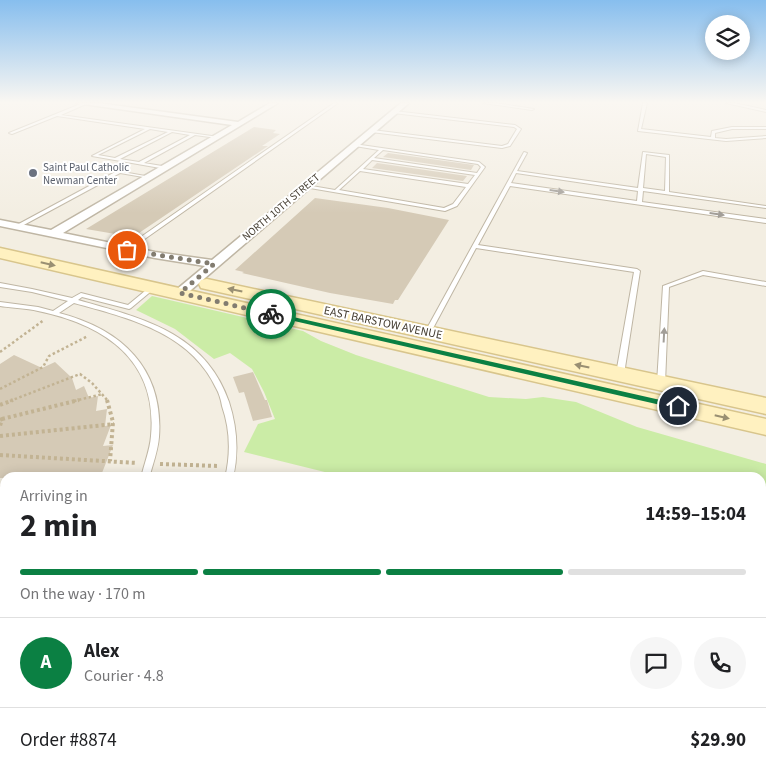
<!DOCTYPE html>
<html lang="en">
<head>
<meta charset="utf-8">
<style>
	body { margin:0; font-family:"Source Sans 3",sans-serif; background:#f6f6f6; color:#202124; height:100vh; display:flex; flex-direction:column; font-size:19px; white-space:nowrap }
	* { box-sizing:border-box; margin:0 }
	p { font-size:16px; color:#757577 }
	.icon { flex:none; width:28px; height:28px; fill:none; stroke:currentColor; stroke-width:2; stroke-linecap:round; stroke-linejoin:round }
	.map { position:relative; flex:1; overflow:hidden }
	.details { position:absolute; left:0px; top:472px; width:766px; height:311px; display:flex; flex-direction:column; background:#fff; border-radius:15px 15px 0 0; box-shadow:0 2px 12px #0003 }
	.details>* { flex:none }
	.buttons { position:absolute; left:705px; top:15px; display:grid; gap:10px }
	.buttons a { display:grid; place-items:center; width:45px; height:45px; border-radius:50%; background:#fff; box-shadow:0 2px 12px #0003; font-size:25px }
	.pin { position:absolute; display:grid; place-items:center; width:42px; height:42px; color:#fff; margin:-21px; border:2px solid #fff; border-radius:50%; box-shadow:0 1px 5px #0007 }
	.courier { position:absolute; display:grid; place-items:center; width:50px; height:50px; margin:-25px; border:4px solid #0b8043; border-radius:50%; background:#fff; color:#222; box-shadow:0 1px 6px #0007 }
	.summary em { font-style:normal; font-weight:700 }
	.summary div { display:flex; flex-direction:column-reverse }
	.summary { display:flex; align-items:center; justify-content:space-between; height:85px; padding:0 20px }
	h1 { font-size:32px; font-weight:700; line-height:38px }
	.bar { display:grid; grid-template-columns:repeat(4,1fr); gap:8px 5px; align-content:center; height:60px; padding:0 20px }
	.bar i { height:6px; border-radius:4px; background:#e0e0e0 }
	.bar .active { background:#0b8043 }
	.bar p { grid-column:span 4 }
	.line { display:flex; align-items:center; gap:12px; padding:0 20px; border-top:1px solid #e0e0e0 }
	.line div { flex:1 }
	.round { display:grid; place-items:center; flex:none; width:52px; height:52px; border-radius:26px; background:#f6f6f6 }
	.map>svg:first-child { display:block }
</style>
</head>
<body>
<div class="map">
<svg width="766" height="783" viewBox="0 0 766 783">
	<rect width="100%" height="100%" fill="#f3eee2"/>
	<path fill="#cbeca6" d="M152,296L303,331L321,341L356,355L489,397L526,399L543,397L576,402L637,427L766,464V783H201L204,779H761V478L345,477L244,452L258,424L275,419L264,392L252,369L230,353L214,359L175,329L136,310Z"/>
	<path fill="#d5cab6" d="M254,127L276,130L273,133L280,134L262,146H268L133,237L86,229Z
		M388,153L474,165L471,170L383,157Z
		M377,163L467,176L463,181L372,168Z
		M315,198L388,208L449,220L398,300H395L393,304L330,293L242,273L244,272L235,270Z
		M14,355L42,368L55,362L72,378L76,390L84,386L89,398L98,396L96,411L107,409L105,426L111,425L103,446L113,445L100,478H0V364Z
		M253,372L265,400H267L272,417L253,421L244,392L239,393L233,377Z"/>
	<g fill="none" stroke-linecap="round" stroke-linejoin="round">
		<g stroke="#bfb6a4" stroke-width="2">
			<path id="service" d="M83,103L86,104L61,115L219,137L217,138L195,135L144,163L168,167V169H166L92,156L145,129L57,116L12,134L9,133ZM150,129L168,132L115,158L98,155ZM172,132L190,135L139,162L120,159Z
				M334,103H338L129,250H125V248Z
				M483,103H495L534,109L532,110Z
				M643,103H647L641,129L711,137L712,131L732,127H766V129H732L715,133V138L726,139L766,136V138L726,141L638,131Z
				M726,103H734L766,110V112Z
				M394,111L515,125L521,129L510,146L502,148L371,132L372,130L502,146L508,144L517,129L514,127L393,113Z
				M354,144L479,162L485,167L457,206L445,211L304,187V186L306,185L335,190L379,150L355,146H354ZM383,150L478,164L481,167L477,173L374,158ZM372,160L475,175L468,184L363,169ZM360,171L466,187L453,204L444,208L339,190Z
				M524,152L527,153L517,171L638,188L643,152L669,155V192L766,206V208L643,191L642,202L766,219V223L510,186L478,245L637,269L640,271L624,374L620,376L616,374L634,272L476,248L431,332L430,333H426L425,332ZM646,154L666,157L665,191L643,188ZM516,173L638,191L637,201L511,183Z
				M117,171L151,177L149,178L120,173L20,227L15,226Z
				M703,271L766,282V286L703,275L669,287L665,383L661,385H658L657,383L663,286Z
				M0,283L32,289L72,298L81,293L128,305L151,286H155V288L131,308L129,309L82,297L78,300C141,318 205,332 229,402C237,427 239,452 233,478H225C231,453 230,429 222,406C221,400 219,393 216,388C190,332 128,318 74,303L59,313C121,329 164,368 159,437C158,450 153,464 149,478H141C144,464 150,450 151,436C158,361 106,325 38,311C26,308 13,308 0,306V302L38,307L53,311L68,301L32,292L0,287Z
				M761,643H766V655L761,654Z
				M5,679V694L0,697V682Z
				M49,779H64L62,783H47Z"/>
		</g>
		<g stroke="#bfb6a4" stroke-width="3">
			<path id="minor" d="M76,103H98L238,122L270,103H278L63,233L155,252L212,260L401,103H409L184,296H176L174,293L176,290L205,266L155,258L0,226V220L51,230L232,125Z"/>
		</g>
		<g stroke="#d8c58c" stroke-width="3">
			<path id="secondary" d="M0,248L766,419V435L0,258Z
				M207,279L766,398V414L201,288L199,284L201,280Z"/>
		</g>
		<path stroke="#c2b393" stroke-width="2.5" stroke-dasharray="2.5 2.5" stroke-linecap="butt" d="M0,352L44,320
			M0,389L43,367L49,356L88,336
			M10,401L80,374L92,383L108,401
			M74,401L103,394"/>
		<path stroke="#c2b393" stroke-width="4" stroke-dasharray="3 3" stroke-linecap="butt" d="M107,400L113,422L110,461
			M0,405L13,400
			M2,419L79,400
			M0,420L2,419L0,426
			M0,436L114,424
			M0,455L137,463
			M160,464L219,466
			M0,487L5,489
			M0,524L5,526"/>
		<use href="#service" fill="#fff" fill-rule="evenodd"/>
		<use href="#minor" fill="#fff" fill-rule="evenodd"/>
		<use href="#secondary" fill="#fff1c0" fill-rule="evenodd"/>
	</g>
	<defs><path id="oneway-solid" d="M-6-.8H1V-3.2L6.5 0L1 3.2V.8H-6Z" transform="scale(1.25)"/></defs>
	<g fill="#a29e98">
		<use href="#oneway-solid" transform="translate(557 191) rotate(8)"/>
		<use href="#oneway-solid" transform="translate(717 214) rotate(8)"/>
		<use href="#oneway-solid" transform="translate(664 335) rotate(-87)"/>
	</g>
	<g fill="#998f72">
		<use href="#oneway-solid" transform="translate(48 264) rotate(13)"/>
		<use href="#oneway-solid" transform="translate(235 290) rotate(-168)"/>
		<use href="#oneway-solid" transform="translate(582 366) rotate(-168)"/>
		<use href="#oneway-solid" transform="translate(722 417) rotate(13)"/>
	</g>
	<linearGradient id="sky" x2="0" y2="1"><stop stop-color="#87beee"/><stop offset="0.48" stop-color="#faf7f2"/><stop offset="1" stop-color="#faf7f2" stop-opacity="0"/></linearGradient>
	<rect width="766" height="213" fill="url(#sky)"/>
	<path fill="#0b8043" d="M271,312L678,404L682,406L678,409L268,315L267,314Z"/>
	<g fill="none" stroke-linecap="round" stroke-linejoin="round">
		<path stroke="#827c70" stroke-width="5" stroke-dasharray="0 9" d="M127,250L214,264L180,293L271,314"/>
	</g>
	<circle fill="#6b7280" stroke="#fff" stroke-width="2" cx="33" cy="173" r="5"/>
	<g text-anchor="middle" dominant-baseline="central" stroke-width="4" stroke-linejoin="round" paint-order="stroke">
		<g font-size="11" fill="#5b616d" stroke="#fff" text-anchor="start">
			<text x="43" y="167">Saint Paul Catholic<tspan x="43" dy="13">Newman Center</tspan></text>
		</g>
		<g font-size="11" fill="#453e32" stroke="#fff">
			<text transform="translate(281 207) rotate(-40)">NORTH 10TH STREET</text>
		</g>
		<g font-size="12" fill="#453e32" stroke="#fff">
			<text transform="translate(383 323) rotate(12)">EAST BARSTOW AVENUE</text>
		</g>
	</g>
</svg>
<div class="buttons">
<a><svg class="icon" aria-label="layers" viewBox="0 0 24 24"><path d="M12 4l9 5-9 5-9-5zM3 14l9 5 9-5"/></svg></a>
</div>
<div class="pin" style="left:127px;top:250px;background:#ea580c"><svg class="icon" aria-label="bag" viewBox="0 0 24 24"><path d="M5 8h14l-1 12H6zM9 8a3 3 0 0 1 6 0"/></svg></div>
<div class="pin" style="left:678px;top:406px;background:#1f2937"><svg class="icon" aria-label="home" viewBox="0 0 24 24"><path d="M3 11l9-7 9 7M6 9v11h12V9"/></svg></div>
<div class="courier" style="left:271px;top:314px"><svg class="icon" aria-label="bike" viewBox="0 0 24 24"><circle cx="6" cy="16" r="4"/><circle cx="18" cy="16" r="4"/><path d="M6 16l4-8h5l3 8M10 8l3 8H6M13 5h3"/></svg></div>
<section class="details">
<div class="summary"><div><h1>2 min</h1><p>Arriving in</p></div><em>14:59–15:04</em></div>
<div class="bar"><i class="active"></i><i class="active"></i><i class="active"></i><i></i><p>On the way · 170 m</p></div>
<div class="line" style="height:90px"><b class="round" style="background:#0b8043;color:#fff">A</b><div><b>Alex</b><p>Courier · 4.8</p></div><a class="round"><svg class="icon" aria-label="chat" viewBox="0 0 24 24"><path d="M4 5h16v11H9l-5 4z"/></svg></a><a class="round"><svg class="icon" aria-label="phone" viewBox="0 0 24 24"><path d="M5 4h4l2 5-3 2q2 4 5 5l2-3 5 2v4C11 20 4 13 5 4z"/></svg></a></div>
<div class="line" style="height:65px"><div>Order #8874</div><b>$29.90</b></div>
</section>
</div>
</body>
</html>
